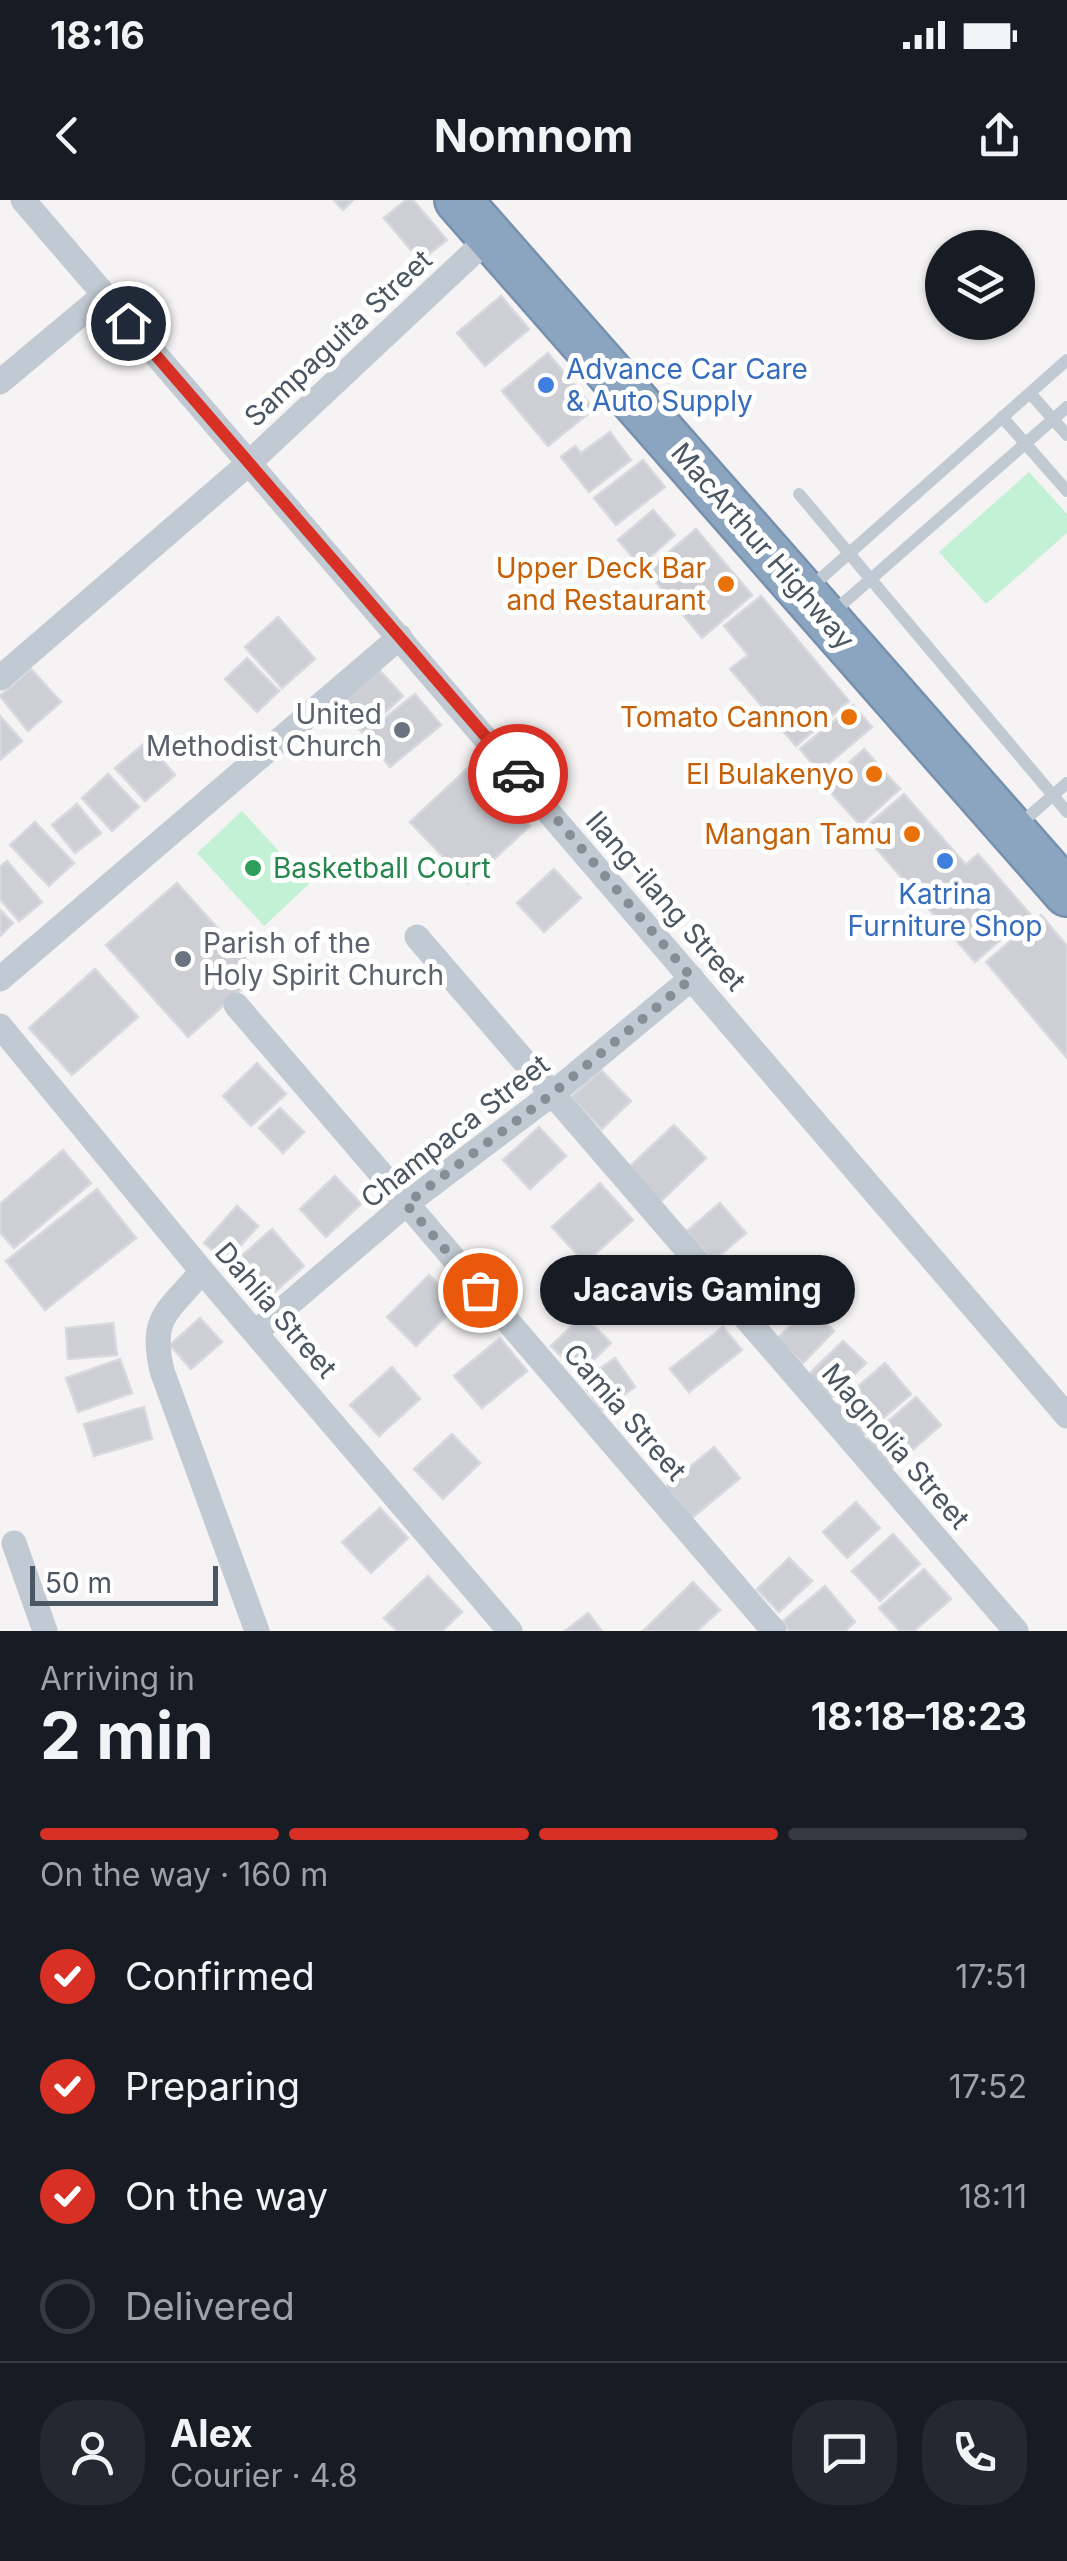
<!DOCTYPE html>
<html lang="en">
<head>
<meta charset="utf-8">
<style>
	body { margin:0; font-family:Inter,sans-serif; background:#242831; color:#f1f3f6; height:100vh; display:flex; flex-direction:column; font-size:38px; white-space:nowrap }
	* { box-sizing:border-box; margin:0 }
	p { font-size:32px; color:#9ea1a6 }
	.icon { flex:none; width:55px; height:55px; fill:none; stroke:currentColor; stroke-width:2; stroke-linecap:round; stroke-linejoin:round }
	.map { position:relative; height:1431px; overflow:hidden }
	.details { display:flex; flex-direction:column; background:#171b24; flex:1 }
	.details>* { flex:none }
	.tools { position:absolute; left:925px; top:30px; display:grid; gap:20px }
	.tools a { display:grid; place-items:center; width:110px; height:110px; border-radius:50%; background:#171b24; box-shadow:0 2px 8px #0004; font-size:50px }
	.scale { position:absolute; left:30px; bottom:25px; width:188px; box-sizing:border-box; padding-left:10px; border:5px solid #4a5661; border-top:0; font-size:28px; line-height:35px; white-space:nowrap; color:#4a5661; -webkit-text-stroke:8px #fff; paint-order:stroke }
	.pin { position:absolute; display:grid; place-items:center; width:85px; height:85px; color:#fff; margin:-42px; border:5px solid #fff; border-radius:50%; box-shadow:0 2px 10px #0007 }
	.courier { position:absolute; display:grid; place-items:center; width:100px; height:100px; margin:-50px; border:8px solid #d93025; border-radius:50%; background:#fff; color:#222; box-shadow:0 2px 12px #0007 }
	.bubble { position:absolute; height:70px; border-radius:35px; background:#171b24; box-shadow:0 2px 8px #0004; font-size:32px; font-weight:700; line-height:70px; text-align:center }
	.head em { font-style:normal; font-weight:700 }
	.head div { display:flex; flex-direction:column-reverse }
	.head { display:flex; align-items:center; justify-content:space-between; height:170px; padding:0 40px }
	h1 { font-size:65px; font-weight:700; line-height:75px }
	.bar { display:grid; grid-template-columns:repeat(4,1fr); gap:15px 10px; align-content:center; height:120px; padding:0 40px }
	.bar i { height:12px; border-radius:8px; background:#363941 }
	.bar .on { background:#d93025 }
	.bar p { grid-column:span 4 }
	.line { display:flex; align-items:center; gap:25px; padding:0 40px; border-top:2px solid #363941 }
	.line div { flex:1 }
	.round { display:grid; place-items:center; flex:none; width:105px; height:105px; border-radius:40px; background:#242831 }
	ol { padding:0 40px; list-style:none }
	li { display:flex; align-items:center; gap:30px; height:110px }
	li p { margin-inline-start:auto }
	li .icon { padding:10px; border-radius:50%; background:#d93025; color:#fff; stroke-width:4 }
	li:last-child { color:#9ea1a6 }
	li i { width:55px; height:55px; border:5px solid #363941; border-radius:50% }
	.status { display:flex; justify-content:space-between; align-items:center; height:70px; padding:0 50px; background:#171b24; direction:ltr }
	.status svg { height:28px; fill:currentColor }
	header { display:flex; justify-content:space-between; align-items:center; height:130px; padding:0 40px; background:#171b24; font-size:45px; font-weight:700 }
	.map>svg:first-child { display:block }
</style>
</head>
<body>
<div class="status"><b>18:16</b><svg viewBox="0 0 49 12"><path d="M0 12V9h3v3zM5 12V6h3v6zM10 12V3h3v9zM15 12V0h3v12zM26 1h20v11H26zM47 4h2v5h-2z"/></svg></div>
<header><svg class="icon" aria-label="back" viewBox="0 0 24 24"><path d="M15 5l-7 7 7 7"/></svg>Nomnom<svg class="icon" aria-label="share" viewBox="0 0 24 24"><path d="M12 15V3M7 8l5-5 5 5M5 13v7h14v-7"/></svg></header>
<div class="map">
<svg width="1067" height="1431" viewBox="0 0 1067 1431">
	<rect width="100%" height="100%" fill="#f5f3f3"/>
	<path fill="#c3f1d5" d="M1029,272L1067,314V333L986,404L939,352Z
		M242,611L309,684L264,726L197,653Z"/>
	<path fill="#cdcfd5" stroke="#d7d9de" stroke-width="2.5" d="M334,0H353L343,10Z
		M406,0H413L447,40L420,61L384,18Z
		M501,96L529,129L485,166L457,133Z
		M548,153L594,209L548,246L502,191Z
		M610,232L631,260L589,292L561,257L575,246L581,253Z
		M643,260L665,287L616,325L594,298Z
		M653,310L675,335L640,366L618,340Z
		M696,329L752,395L702,438L647,371Z
		M761,396L849,501L796,546L730,469L748,455L724,426Z
		M278,417L315,459L282,488L245,447Z
		M247,458L279,491L257,512L225,479Z
		M375,465L403,496L363,533L335,502Z
		M31,469L61,502L28,531L0,496Z
		M415,494L441,525L390,567L364,535Z
		M853,505L872,527L819,572L800,549Z
		M0,516L22,541L0,560Z
		M146,542L175,575L145,601L115,568Z
		M864,549L900,589L860,625L824,585Z
		M472,564L530,626L468,683L410,622Z
		M108,574L139,607L112,631L82,598Z
		M904,594L966,665L978,654L1030,714L975,762L861,631Z
		M77,604L101,633L75,653L52,625Z
		M35,622L74,663L49,686L10,645Z
		M7,661L42,702L19,721L0,699V667Z
		M554,669L581,698L544,732L517,703Z
		M177,683L259,774L188,837L106,745Z
		M0,710L13,723L0,736Z
		M1041,715L1067,746V858L986,762Z
		M95,769L138,817L72,875L29,828Z
		M257,863L286,894L251,926L223,896Z
		M601,870L631,901L602,929L571,897Z
		M280,908L304,932L283,953L259,928Z
		M674,925L706,958L660,1002L628,968Z
		M539,927L566,956L530,989L503,960Z
		M63,950L91,983L14,1048L0,1032V1004Z
		M335,976L361,1004L326,1037L300,1009Z
		M600,983L633,1020L585,1063L552,1027Z
		M97,989L136,1038L45,1110L6,1061Z
		M720,1003L746,1033L713,1061L687,1031Z
		M237,1006L258,1026L226,1062L204,1043Z
		M272,1029L304,1066L261,1104L229,1067Z
		M783,1061L807,1084L769,1122L745,1099Z
		M429,1075L458,1104L416,1146L387,1117Z
		M809,1106L834,1131L803,1163L777,1139Z
		M583,1115L611,1143L579,1174L551,1146Z
		M200,1118L222,1142L191,1169L170,1145Z
		M113,1123L117,1155L68,1159L66,1128Z
		M723,1127L742,1150L689,1192L670,1169Z
		M500,1138L527,1171L482,1208L454,1176Z
		M843,1141L866,1163L831,1198L808,1175Z
		M615,1158L635,1187L602,1210L581,1182Z
		M120,1159L132,1193L78,1212L66,1178Z
		M885,1163L911,1194L859,1239L832,1209Z
		M392,1167L420,1199L379,1236L350,1205Z
		M916,1197L941,1225L887,1272L862,1244Z
		M144,1207L152,1239L94,1256L84,1224Z
		M452,1234L480,1263L443,1299L414,1269Z
		M714,1247L740,1278L692,1318L666,1287Z
		M856,1302L880,1328L847,1358L823,1332Z
		M380,1308L408,1338L371,1373L342,1342Z
		M893,1334L920,1364L880,1401L852,1371Z
		M789,1358L812,1381L779,1412L757,1389Z
		M924,1369L951,1399L914,1431H900L879,1408Z
		M428,1376L462,1412L442,1431H397L384,1418Z
		M693,1382L720,1410L697,1431H643Z
		M825,1386L855,1422L845,1431H790L782,1422Z
		M588,1413L602,1431H565Z"/>
	<g fill="none" stroke-linecap="round" stroke-linejoin="round">
		<g stroke="#7690ad" stroke-width="50">
			<path id="highway" d="M458,0L1067,693"/>
		</g>
		<path stroke="#c1cad2" stroke-width="12" d="M1030,193L1067,235
			M1002,217L1067,291
			M799,294L1067,612
			M810,388L1067,160
			M832,413L1067,207
			M1020,624L1067,583"/>
		<path stroke="#c1cad2" stroke-width="25" d="M23,0L1067,1216
			M0,182L104,95
			M0,478L248,264L490,37
			M417,737L1016,1431
			M0,779L400,437
			M236,805L774,1431
			M0,826L202,1071L510,1431
			M202,1071C169,1112 149,1115 162,1171L257,1431
			M256,1132L406,1004L552,894L692,778
			M14,1343L45,1431"/>
		<use href="#highway" stroke="#8ba5c1" stroke-width="45"/>
	</g>
	<g fill="none" stroke-linecap="round" stroke-linejoin="round">
		<path stroke="#868d94" stroke-width="10" stroke-dasharray="0 18" d="M480,1090L406,1004L552,894L692,778L518,574"/>
		<path stroke="#d93025" stroke-width="12" d="M128,123L518,574"/>
	</g>
	<g fill="#3f7fe0" stroke="#fff" stroke-width="4">
		<circle cx="546" cy="185" r="10"/>
		<circle cx="945" cy="661" r="10"/>
	</g>
	<g fill="#e8710a" stroke="#fff" stroke-width="4">
		<circle cx="726" cy="384" r="10"/>
		<circle cx="849" cy="517" r="10"/>
		<circle cx="874" cy="574" r="10"/>
		<circle cx="912" cy="634" r="10"/>
	</g>
	<g fill="#6b7280" stroke="#fff" stroke-width="4">
		<circle cx="402" cy="530" r="10"/>
		<circle cx="183" cy="759" r="10"/>
	</g>
	<circle fill="#2e9e5b" stroke="#fff" stroke-width="4" cx="253" cy="668" r="10"/>
	<g text-anchor="middle" dominant-baseline="central" stroke-width="10" stroke-linejoin="round" paint-order="stroke">
		<g font-size="28" fill="#4a5661" stroke="#fff">
			<text transform="translate(338 138) rotate(-43)">Sampaguita Street</text>
			<text transform="translate(763 346) rotate(49)">MacArthur Highway</text>
			<text transform="translate(666 701) rotate(49)">Ilang-ilang Street</text>
			<text transform="translate(455 931) rotate(-38)">Champaca Street</text>
			<text transform="translate(276 1110) rotate(49)">Dahlia Street</text>
			<text transform="translate(625 1212) rotate(49)">Camia Street</text>
			<text transform="translate(896 1246) rotate(49)">Magnolia Street</text>
		</g>
		<g font-size="28" fill="#366cbe" stroke="#fff" text-anchor="start">
			<text x="566" y="169">Advance Car Care<tspan x="566" dy="32">&amp; Auto Supply</tspan></text>
			<text x="945" y="694" text-anchor="middle">Katrina<tspan x="945" dy="32">Furniture Shop</tspan></text>
		</g>
		<g font-size="28" fill="#c56008" stroke="#fff" text-anchor="end">
			<text x="706" y="368">Upper Deck Bar<tspan x="706" dy="32">and Restaurant</tspan></text>
			<text x="829" y="517">Tomato Cannon</text>
			<text x="854" y="574">El Bulakenyo</text>
			<text x="892" y="634">Mangan Tamu</text>
		</g>
		<g font-size="28" fill="#5b616d" stroke="#fff" text-anchor="end">
			<text x="382" y="514">United<tspan x="382" dy="32">Methodist Church</tspan></text>
			<text x="203" y="743" text-anchor="start">Parish of the<tspan x="203" dy="32">Holy Spirit Church</tspan></text>
		</g>
		<g font-size="28" fill="#27864d" stroke="#fff" text-anchor="start">
			<text x="273" y="668">Basketball Court</text>
		</g>
	</g>
</svg>
<div class="tools">
<a><svg class="icon" aria-label="layers" viewBox="0 0 24 24"><path d="M12 4l9 5-9 5-9-5zM3 14l9 5 9-5"/></svg></a>
</div>
<div class="scale">50 m</div>
<div class="pin" style="left:480px;top:1090px;background:#ea580c"><svg class="icon" aria-label="bag" viewBox="0 0 24 24"><path d="M5 8h14l-1 12H6zM9 8a3 3 0 0 1 6 0"/></svg></div>
<div class="pin" style="left:128px;top:123px;background:#1f2937"><svg class="icon" aria-label="home" viewBox="0 0 24 24"><path d="M3 11l9-7 9 7M6 9v11h12V9"/></svg></div>
<div class="courier" style="left:518px;top:574px"><svg class="icon" aria-label="car" viewBox="0 0 24 24"><path d="M5 17H2v-5l4-1 3-4h7l3 4 3 1v5h-3M9 17h6M6 11h13"/><circle cx="7" cy="17" r="2"/><circle cx="17" cy="17" r="2"/></svg></div>
<div class="bubble" style="left:540px;top:1055px;width:315px">Jacavis Gaming</div>
</div>
<section class="details">
<div class="head"><div><h1>2 min</h1><p>Arriving in</p></div><em>18:18–18:23</em></div>
<div class="bar"><i class="on"></i><i class="on"></i><i class="on"></i><i></i><p>On the way · 160 m</p></div>
<ol>
<li><svg class="icon" aria-label="check" viewBox="0 0 24 24"><path d="M5 12l5 5 9-10"/></svg>Confirmed<p>17:51</p></li>
<li><svg class="icon" aria-label="check" viewBox="0 0 24 24"><path d="M5 12l5 5 9-10"/></svg>Preparing<p>17:52</p></li>
<li><svg class="icon" aria-label="check" viewBox="0 0 24 24"><path d="M5 12l5 5 9-10"/></svg>On the way<p>18:11</p></li>
<li><i></i>Delivered</li>
</ol>
<div class="line" style="height:180px"><a class="round"><svg class="icon" aria-label="person" viewBox="0 0 24 24"><circle cx="12" cy="8" r="4"/><path d="M4 21q1-7 8-7t8 7"/></svg></a><div><b>Alex</b><p>Courier · 4.8</p></div><a class="round"><svg class="icon" aria-label="chat" viewBox="0 0 24 24"><path d="M4 5h16v11H9l-5 4z"/></svg></a><a class="round"><svg class="icon" aria-label="phone" viewBox="0 0 24 24"><path d="M5 4h4l2 5-3 2q2 4 5 5l2-3 5 2v4C11 20 4 13 5 4z"/></svg></a></div>
</section>
</body>
</html>
